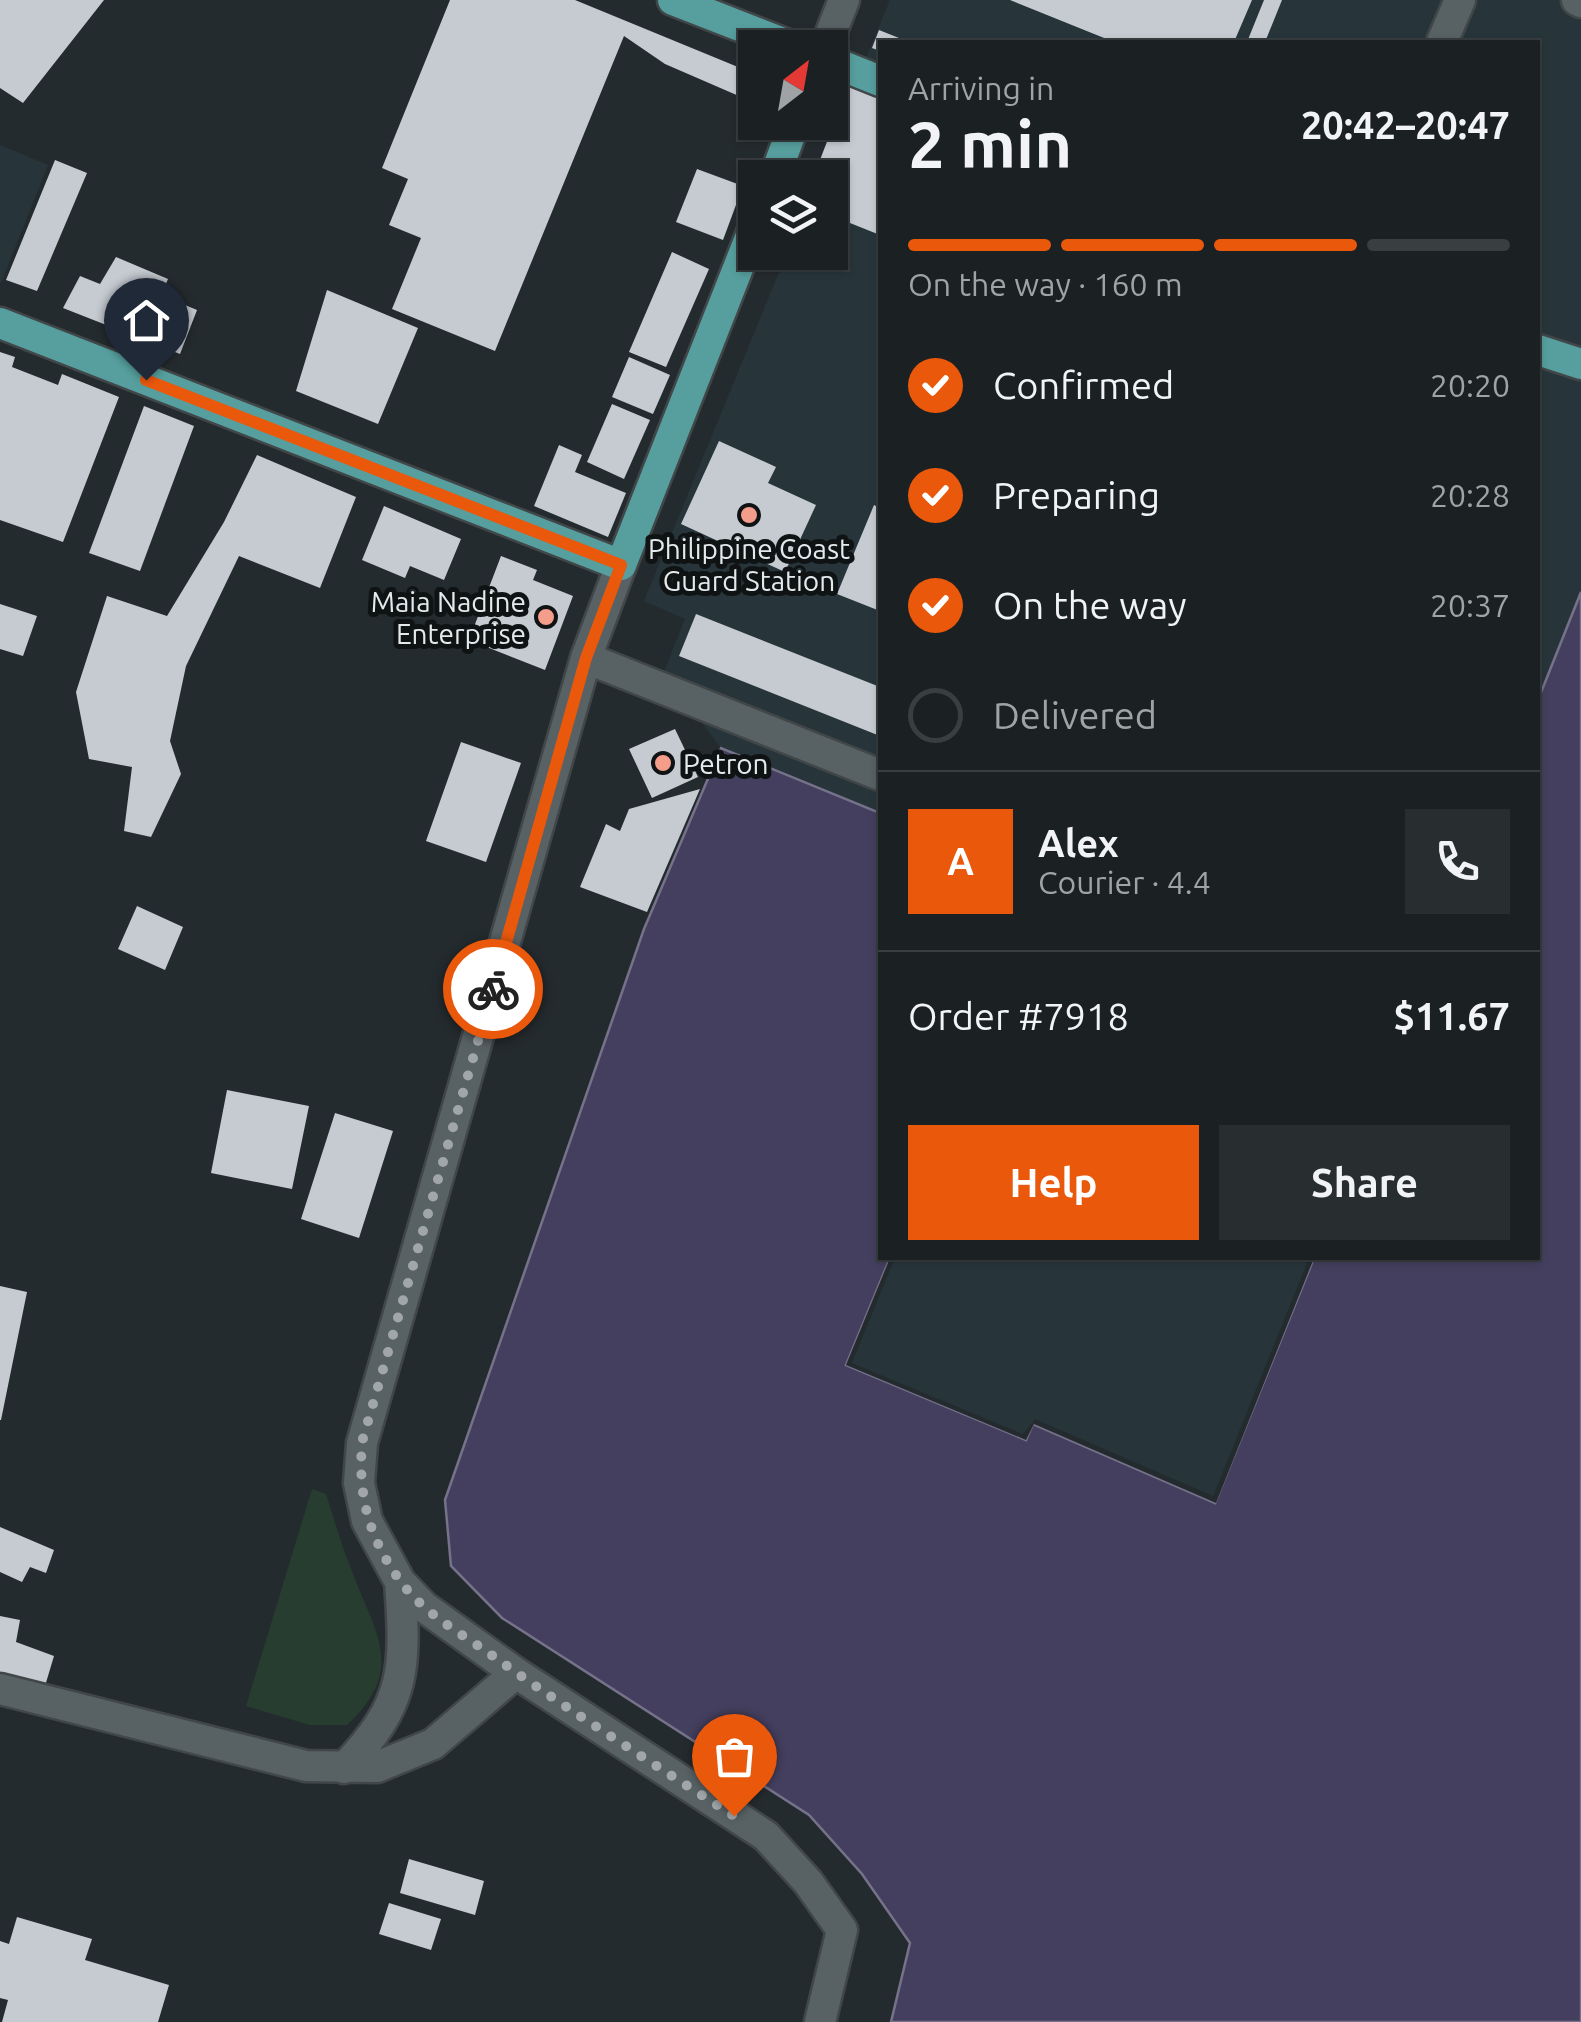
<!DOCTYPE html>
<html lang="en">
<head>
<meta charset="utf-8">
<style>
	body { margin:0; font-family:Ubuntu,sans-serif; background:#282d2f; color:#f1f3f6; height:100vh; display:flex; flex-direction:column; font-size:38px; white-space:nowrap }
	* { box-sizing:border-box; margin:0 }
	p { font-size:32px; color:#a0a3a5 }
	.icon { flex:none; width:55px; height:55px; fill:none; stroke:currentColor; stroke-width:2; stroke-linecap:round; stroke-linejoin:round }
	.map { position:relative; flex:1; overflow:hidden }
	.panel { position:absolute; left:878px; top:40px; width:662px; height:1220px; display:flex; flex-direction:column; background:#1b2022; border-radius:0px; box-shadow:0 2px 8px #0004,0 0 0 2px #393e40 }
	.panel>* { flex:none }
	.needle { width:65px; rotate:31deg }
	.buttons { position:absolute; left:738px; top:30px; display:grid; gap:20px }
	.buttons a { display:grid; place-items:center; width:110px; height:110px; border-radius:0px; background:#1b2022; box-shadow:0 2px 8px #0004,0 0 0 2px #393e40; font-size:50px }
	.pin { position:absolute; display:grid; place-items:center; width:85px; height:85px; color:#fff; margin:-102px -42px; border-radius:50% 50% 50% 0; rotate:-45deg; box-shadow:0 0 10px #0007 }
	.pin .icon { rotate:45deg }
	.courier { position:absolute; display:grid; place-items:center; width:100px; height:100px; margin:-50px; border:8px solid #ea580c; border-radius:50%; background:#fff; color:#222; box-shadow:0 2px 12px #0007 }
	.headline em { font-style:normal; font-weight:600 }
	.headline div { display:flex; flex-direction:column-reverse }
	.headline { display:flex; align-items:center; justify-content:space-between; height:170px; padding:0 30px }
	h1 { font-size:65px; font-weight:600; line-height:75px }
	.bar { display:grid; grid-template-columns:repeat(4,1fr); gap:15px 10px; align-content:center; height:120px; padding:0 30px }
	.bar i { height:12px; border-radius:8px; background:#393e40 }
	.bar .active { background:#ea580c }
	.bar p { grid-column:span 4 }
	.line { display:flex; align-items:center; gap:25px; padding:0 30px; border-top:2px solid #393e40 }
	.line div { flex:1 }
	.round { display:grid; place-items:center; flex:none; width:105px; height:105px; border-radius:0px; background:#282d2f }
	ol { padding:0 30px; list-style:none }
	li { display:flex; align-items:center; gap:30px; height:110px }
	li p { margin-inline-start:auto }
	li .icon { padding:10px; border-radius:50%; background:#ea580c; color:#fff; stroke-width:4 }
	li:last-child { color:#a0a3a5 }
	li i { width:55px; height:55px; border:5px solid #393e40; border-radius:50% }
	.action { display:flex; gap:20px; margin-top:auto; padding:20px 30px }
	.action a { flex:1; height:115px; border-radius:0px; background:#ea580c; color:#fff; font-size:40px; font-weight:600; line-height:115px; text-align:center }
	.action a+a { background:#282d2f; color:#f1f3f6 }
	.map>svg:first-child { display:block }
</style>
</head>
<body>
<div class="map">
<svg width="1581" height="2022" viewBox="0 0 1581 2022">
	<rect width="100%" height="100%" fill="#242b2e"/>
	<path fill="#27353b" d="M890,0H1581V592L1538,700V42H880V813L721,748L664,672L685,619L644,601L787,253L830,252V178L817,177Z
		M0,145L48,165L1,283H0Z
		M890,1258H1314L1216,1503L1034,1424L1026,1440L846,1365Z"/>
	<path fill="#273d30" d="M312,1489L326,1494C334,1519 341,1544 351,1569C374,1632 408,1668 347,1725H310L246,1706Z"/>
	<path fill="#453f5f" stroke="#757289" stroke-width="2.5" d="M1581,592V2022H891L910,1943L862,1874L809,1815L502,1618L451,1566L445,1500L644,929L721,748L880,813V1258H890L846,1365L1026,1440L1033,1424L1215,1503L1314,1258H1538V700Z"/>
	<path fill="#242b2e" d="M890,1258H895L852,1363L1023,1434L1035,1419L1213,1496L1309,1258H1314L1216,1503L1034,1424L1026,1440L846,1365Z"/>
	<path fill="#c6cbd2" d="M0,0H104L23,103L0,88Z
		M450,0H575L755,74V103L665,64L624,36L495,351L392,309L421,238L389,225L408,179L382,168Z
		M1010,0H1252L1234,42H1114Z
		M1264,0H1282L1265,42H1247Z
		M879,30L909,42H880V51L872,48Z
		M850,82L880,93V235L830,215V178H813Z
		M55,160L87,173L37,291L6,280Z
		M697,169L743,186L723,240L676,222Z
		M672,252L709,269L666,367L629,352Z
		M116,257L168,279L161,295L197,310L180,354L63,308L80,276L100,284Z
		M327,290L418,328L378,424L296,391Z
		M0,352L15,357L12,367L58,385L62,374L119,397L63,542L0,520Z
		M629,357L670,375L653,414L612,397Z
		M612,404L650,420L624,479L587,462Z
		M144,406L194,426L140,571L89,553Z
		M719,441L776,467L768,483L816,505L785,572L681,524Z
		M559,445L582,455L575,472L626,493L608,537L534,506Z
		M257,455L356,497L320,588L239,556L186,666L170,741L181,774L151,837L124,831L132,767L89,759L76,692L107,596L167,616L224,522Z
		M874,505L880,508V611L837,594Z
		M384,506L461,539L444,580L410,566L405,578L362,560Z
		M501,556L537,570L533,580L573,596L545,670L469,640Z
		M0,604L37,616L23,656L0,649Z
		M696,614L880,687V736L679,656Z
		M675,729L698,777L652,798L629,749Z
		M461,742L521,763L486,862L426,841Z
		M700,789L647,912L580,887L606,824L620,831L629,809Z
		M137,906L183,927L165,970L118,949Z
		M227,1090L309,1106L292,1189L211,1173Z
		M335,1113L393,1131L359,1238L301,1219Z
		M0,1286L27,1292L1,1420H0Z
		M0,1527L54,1550L46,1573L30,1567L22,1582L0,1572Z
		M0,1616L20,1620L16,1642L54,1656L45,1686L0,1673Z
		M409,1859L484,1881L475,1915L400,1893Z
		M389,1903L441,1919L431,1950L379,1934Z
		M17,1917L92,1939L85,1960L169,1985L158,2022H2L8,2000L0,1998V1941L9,1944Z"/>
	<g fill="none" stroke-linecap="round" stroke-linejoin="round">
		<g stroke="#414749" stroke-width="35">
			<path id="minor" d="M1577,0L1581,2
				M1442,42L1460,0
				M825,48L844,0
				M621,565L586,658L362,1443L359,1483L367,1521L400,1582L424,1607L516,1673L766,1836L808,1882L842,1930L820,2022
				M586,658L880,775
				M0,1689L306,1766L377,1767L433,1744L516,1673
				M344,1768C407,1703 406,1668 400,1582"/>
		</g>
		<g stroke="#414749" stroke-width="35">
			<path id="major" d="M673,0L796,48
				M830,61L880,81
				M774,178L795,122
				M0,323L621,565L755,225
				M1538,350L1581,364"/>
		</g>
		<use href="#minor" stroke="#586164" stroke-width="30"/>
		<use href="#major" stroke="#569f9e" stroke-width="30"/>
	</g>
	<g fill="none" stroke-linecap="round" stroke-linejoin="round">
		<path stroke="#a1a6a9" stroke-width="10" stroke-dasharray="0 18" d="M493,989L362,1442C358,1495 368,1535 398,1578C420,1610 455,1630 486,1651C566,1709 651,1762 734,1816"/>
		<path stroke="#ea580c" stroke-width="12" d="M146,380L621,565L586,658L493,989"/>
	</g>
	<g fill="#f49d8b" stroke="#101314" stroke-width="4">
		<circle cx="749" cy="515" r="10"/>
		<circle cx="546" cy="617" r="10"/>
		<circle cx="663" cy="763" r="10"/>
	</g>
	<g text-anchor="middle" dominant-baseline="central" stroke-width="10" stroke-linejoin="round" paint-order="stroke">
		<g font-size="28" fill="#e4e9eb" stroke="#101314">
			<text x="749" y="548">Philippine Coast<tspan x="749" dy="32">Guard Station</tspan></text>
			<text x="526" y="601" text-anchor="end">Maia Nadine<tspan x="526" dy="32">Enterprise</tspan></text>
			<text x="683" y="763" text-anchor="start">Petron</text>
		</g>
	</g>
</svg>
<div class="buttons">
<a><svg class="needle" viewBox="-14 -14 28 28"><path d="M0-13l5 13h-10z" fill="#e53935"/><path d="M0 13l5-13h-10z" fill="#a0a3a5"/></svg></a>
<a><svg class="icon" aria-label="layers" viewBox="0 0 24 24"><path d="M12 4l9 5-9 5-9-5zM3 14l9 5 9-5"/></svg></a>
</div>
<div class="pin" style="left:734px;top:1816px;background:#ea580c"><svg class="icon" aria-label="bag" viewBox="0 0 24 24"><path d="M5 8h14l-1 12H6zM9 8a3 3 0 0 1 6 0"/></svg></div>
<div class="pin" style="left:146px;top:380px;background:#1f2937"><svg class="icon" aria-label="home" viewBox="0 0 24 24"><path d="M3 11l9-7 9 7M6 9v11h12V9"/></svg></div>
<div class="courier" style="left:493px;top:989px"><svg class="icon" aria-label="bike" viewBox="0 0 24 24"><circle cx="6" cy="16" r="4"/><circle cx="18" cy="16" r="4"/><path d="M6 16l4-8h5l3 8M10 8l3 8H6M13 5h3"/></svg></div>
<section class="panel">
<div class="headline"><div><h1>2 min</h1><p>Arriving in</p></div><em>20:42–20:47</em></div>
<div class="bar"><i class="active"></i><i class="active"></i><i class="active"></i><i></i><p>On the way · 160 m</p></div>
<ol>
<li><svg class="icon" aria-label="check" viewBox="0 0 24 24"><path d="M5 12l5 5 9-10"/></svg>Confirmed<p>20:20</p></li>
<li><svg class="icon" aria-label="check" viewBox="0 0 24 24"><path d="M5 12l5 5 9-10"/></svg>Preparing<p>20:28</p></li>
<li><svg class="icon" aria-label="check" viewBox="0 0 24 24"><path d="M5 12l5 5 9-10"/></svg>On the way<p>20:37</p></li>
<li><i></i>Delivered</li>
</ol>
<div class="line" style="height:180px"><b class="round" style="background:#ea580c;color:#fff">A</b><div><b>Alex</b><p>Courier · 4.4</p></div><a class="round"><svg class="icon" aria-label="phone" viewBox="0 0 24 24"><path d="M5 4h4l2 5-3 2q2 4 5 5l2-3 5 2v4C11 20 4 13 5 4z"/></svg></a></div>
<div class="line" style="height:130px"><div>Order #7918</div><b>$11.67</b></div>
<div class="action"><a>Help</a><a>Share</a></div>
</section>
</div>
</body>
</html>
